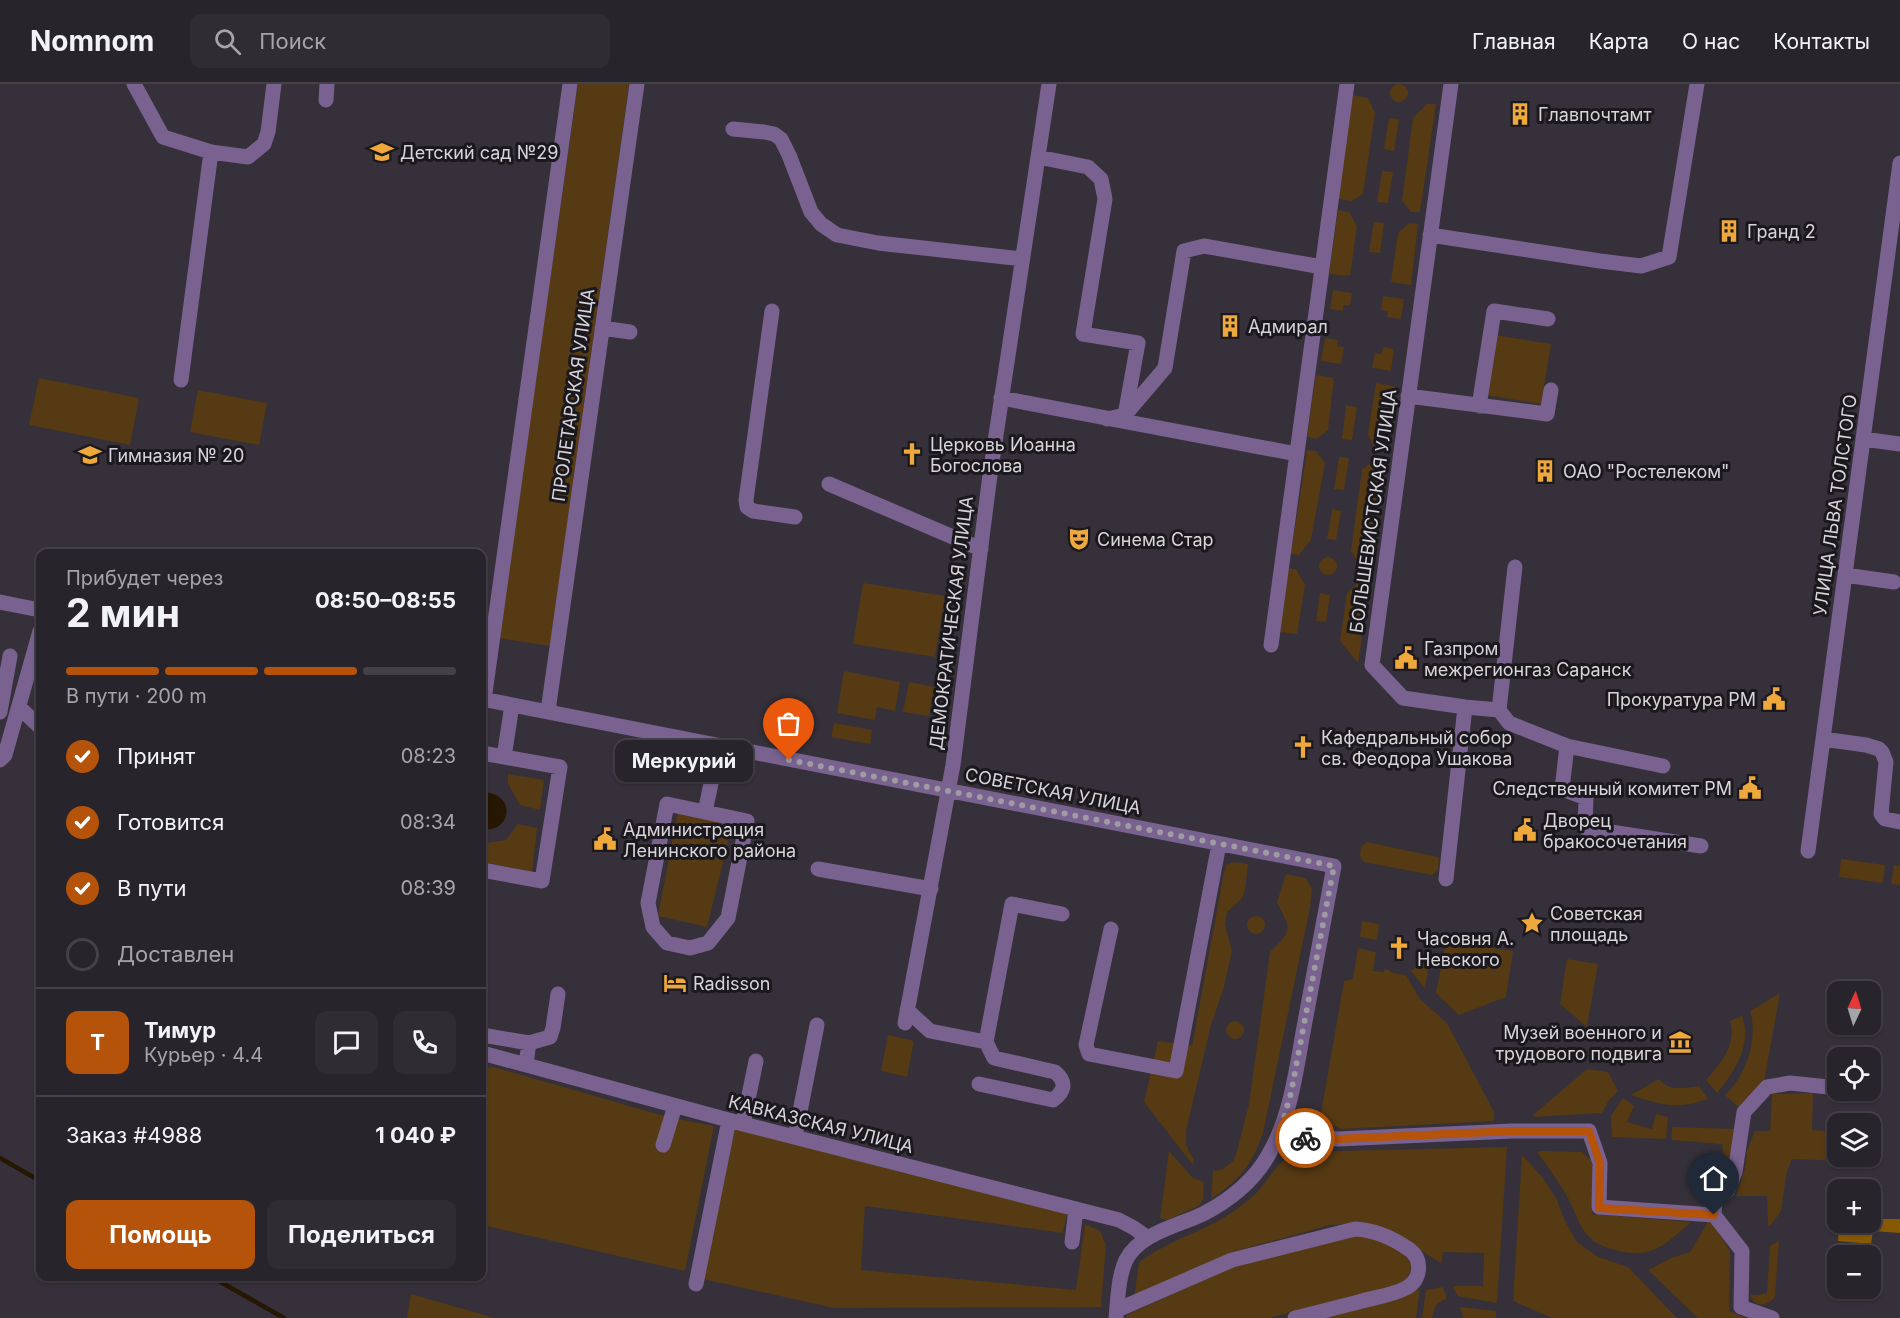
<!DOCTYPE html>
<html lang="ru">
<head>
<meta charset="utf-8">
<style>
	body { margin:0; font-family:Inter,sans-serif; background:#302c33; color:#f1f3f6; height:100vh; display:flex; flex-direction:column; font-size:22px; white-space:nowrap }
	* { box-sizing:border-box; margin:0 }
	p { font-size:20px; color:#a5a4a9 }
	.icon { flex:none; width:33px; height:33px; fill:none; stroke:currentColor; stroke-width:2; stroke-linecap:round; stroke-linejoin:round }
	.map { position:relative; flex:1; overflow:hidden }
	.details { position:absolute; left:36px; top:465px; width:450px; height:732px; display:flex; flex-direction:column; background:#28242b; border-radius:12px; box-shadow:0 2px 4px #0004,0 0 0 2px #444147 }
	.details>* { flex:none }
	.needle { width:39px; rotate:4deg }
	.buttons { position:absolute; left:1827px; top:897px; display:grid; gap:12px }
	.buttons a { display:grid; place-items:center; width:54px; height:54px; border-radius:12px; background:#28242b; box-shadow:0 2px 4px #0004,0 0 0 2px #444147; font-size:30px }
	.pin { position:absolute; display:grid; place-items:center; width:51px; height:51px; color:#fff; margin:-62px -26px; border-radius:50% 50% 50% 0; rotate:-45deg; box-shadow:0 0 6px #0007 }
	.pin .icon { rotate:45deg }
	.courier { position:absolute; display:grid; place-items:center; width:60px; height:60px; margin:-30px; border:4px solid #b45309; border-radius:50%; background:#fff; color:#222; box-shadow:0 2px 8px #0007 }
	.bubble { position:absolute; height:42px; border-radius:12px; background:#28242b; box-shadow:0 2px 4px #0004,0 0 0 2px #444147; font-size:20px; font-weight:700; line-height:42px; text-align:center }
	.summary em { font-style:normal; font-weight:700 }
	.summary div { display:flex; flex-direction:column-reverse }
	.summary { display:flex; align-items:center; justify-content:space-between; height:102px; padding:0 30px }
	h1 { font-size:39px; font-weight:700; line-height:45px }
	.bar { display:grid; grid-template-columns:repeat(4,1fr); gap:9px 6px; align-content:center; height:72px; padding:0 30px }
	.bar i { height:8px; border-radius:4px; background:#444147 }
	.bar .current { background:#b45309 }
	.bar p { grid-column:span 4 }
	.line { display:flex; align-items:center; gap:15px; padding:0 30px; border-top:2px solid #444147 }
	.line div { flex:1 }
	.round { display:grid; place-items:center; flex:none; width:63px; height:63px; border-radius:12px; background:#302c33 }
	ol { padding:0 30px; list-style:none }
	li { display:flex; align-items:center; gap:18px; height:66px }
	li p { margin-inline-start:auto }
	li .icon { padding:6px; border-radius:50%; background:#b45309; color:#fff; stroke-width:4 }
	li:last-child { color:#a5a4a9 }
	li i { width:33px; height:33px; border:3px solid #444147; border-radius:50% }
	.button { display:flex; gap:12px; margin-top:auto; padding:12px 30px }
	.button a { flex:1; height:69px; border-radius:12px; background:#b45309; color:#fff; font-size:24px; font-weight:700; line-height:69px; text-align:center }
	.button a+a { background:#302c33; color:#f1f3f6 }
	header { display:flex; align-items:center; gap:36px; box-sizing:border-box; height:84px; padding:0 30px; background:#28242b; border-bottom:2px solid #444147 }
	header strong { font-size:28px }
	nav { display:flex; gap:33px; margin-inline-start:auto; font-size:21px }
	.search { width:420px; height:54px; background:#302c33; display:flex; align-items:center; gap:15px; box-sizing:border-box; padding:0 21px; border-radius:12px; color:#a5a4a9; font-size:22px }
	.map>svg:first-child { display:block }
</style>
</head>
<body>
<header>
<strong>Nomnom</strong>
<div class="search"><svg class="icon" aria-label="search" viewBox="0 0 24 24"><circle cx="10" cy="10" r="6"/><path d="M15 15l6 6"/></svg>Поиск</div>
<nav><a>Главная</a><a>Карта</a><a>О нас</a><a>Контакты</a></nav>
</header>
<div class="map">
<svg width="1900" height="1234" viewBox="0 0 1900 1234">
	<rect width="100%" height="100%" fill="#353039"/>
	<path fill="#553a13" d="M578,0H629L550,562L499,554Z
		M1390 9a9 9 0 1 1 18 0a9 9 0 1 1-18 0Z
		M1353,11L1368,14L1375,29L1363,110L1352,117L1338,115Z
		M1427,20H1436L1420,128H1411L1402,117L1413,34Z
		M1389,34L1399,35L1394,67L1384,65Z
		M1382,87L1393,88L1388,119L1377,118Z
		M1338,126L1349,128L1357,142L1350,192L1329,190Z
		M1374,138L1384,139L1380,169L1369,168Z
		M1409,139L1418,140L1411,201L1391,198L1398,149Z
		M1333,206L1352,209L1350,222L1344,221L1343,227L1330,225Z
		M1383,212L1404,215L1401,235L1387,233L1388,227L1381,226Z
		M1495,251L1551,260L1541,320L1485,311Z
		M1325,254L1338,256L1337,262L1344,263L1341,280L1321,277Z
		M1383,263L1394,265L1391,287L1372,284L1375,269L1382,270Z
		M1316,291L1334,294L1328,346L1317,355L1307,353Z
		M39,294L139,314L130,361L29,341Z
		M1376,299L1397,303L1388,366L1374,364L1368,350Z
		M198,306L267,319L259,361L190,348Z
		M1346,321L1357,323L1352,356L1342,355Z
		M1307,366L1316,367L1325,379L1311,456L1299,471L1291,470Z
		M1339,373L1349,374L1344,406L1334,405Z
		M1374,376L1386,378L1372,482L1360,481L1351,467L1362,386Z
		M1332,425L1341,427L1336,456L1327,455Z
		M1319 482a9 9 0 1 1 18 0a9 9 0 1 1-18 0Z
		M1286,484L1296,485L1305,501L1297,550L1279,548Z
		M1358,498L1370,500L1358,579L1340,557L1347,509Z
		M863,499L945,512L935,573L853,560Z
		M1320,509L1330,511L1326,538L1316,537Z
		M844,587L900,598L895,627L877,623L875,636L837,629Z
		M909,598L934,603L929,632L903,628Z
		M834,639L872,646L870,660L831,653Z
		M508,690L544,696L540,726L520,721L508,700Z
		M679,722L734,734L707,843L658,832Z
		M518,740L537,744L532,788L484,778L487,759L506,756Z
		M1367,758L1438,773L1439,777L1438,786L1432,791L1364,778L1360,772L1361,763Z
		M1841,775L1885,781L1883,799L1839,793Z
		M1234,778L1248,780L1245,806L1242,814L1227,828L1225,841L1232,867L1224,903L1211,941L1186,1047V1061L1194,1076L1193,1081L1144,1018L1158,957L1192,962L1224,788L1226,781Z
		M1894,781L1900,782V801L1891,800Z
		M1286,790L1306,794L1312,805L1310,824L1263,1049C1251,1083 1240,1095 1211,1115L1213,1087L1223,1085L1234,1076L1237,1067L1249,1020L1270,868C1293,845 1291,847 1277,818Z
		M1247 841a9 9 0 1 1 18 0a9 9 0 1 1-18 0Z
		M1362,837L1379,840L1377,856L1360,853Z
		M1446,857L1513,867L1506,913L1459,931L1436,909Z
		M1358,864L1376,868L1373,887L1384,888L1385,884L1393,889L1406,891L1420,915L1447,939L1494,1028V1037L1341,1045L1320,1035L1344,897L1353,895Z
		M1423,871L1430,873L1425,905L1411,887L1420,880Z
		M1567,875L1598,880L1587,943L1560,920Z
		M1780,909L1764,998L1738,1023L1725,1011C1729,1006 1734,1002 1737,997C1750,977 1757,948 1750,927Z
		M1742,932C1753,959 1734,989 1717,1009L1706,996C1720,980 1737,961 1730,937Z
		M1226 946a9 9 0 1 1 18 0a9 9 0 1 1-18 0Z
		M888,951L914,957L907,993L881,987Z
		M494,983L664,1032L714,1042L685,1187L482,1141V984Z
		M1587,985L1608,988L1618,1007L1609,1016L1602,1029L1533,1033V1031Z
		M1659,995C1669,1008 1684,1004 1699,1002L1708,1015C1677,1026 1660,1021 1631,1011Z
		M1813,1009L1812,1046L1837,1048L1838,1072L1842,1073L1841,1077L1792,1075L1787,1087L1781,1127L1771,1141L1768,1142L1767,1112H1736L1745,1084L1747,1066L1755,1047H1770L1772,1010Z
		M1623,1014L1634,1022L1627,1038L1652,1045L1656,1030L1668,1033L1666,1055L1612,1053L1611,1032Z
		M1672,1043L1735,1045L1732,1067L1726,1089L1722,1060L1671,1056Z
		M735,1044L1067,1130L1063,1149L865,1122L861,1186L1076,1206L1085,1140L1100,1147L1106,1161L1101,1223L834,1224L703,1195Z
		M1507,1063L1497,1219L1458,1212L1452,1202H1483L1484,1169L1443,1168L1441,1179L1389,1147L1360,1139L1330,1141L1229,1169L1134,1214L1139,1179C1167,1156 1205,1148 1234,1127C1242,1121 1252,1114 1259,1106C1272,1091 1279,1075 1299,1068Z
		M1169,1067L1193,1094L1204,1098L1203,1115L1199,1122L1167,1136L1160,1134Z
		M1540,1067L1582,1068L1592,1077L1594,1091L1592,1130L1691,1138C1667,1159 1653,1175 1619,1167C1610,1165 1597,1161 1590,1154C1579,1143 1575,1127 1568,1114C1559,1098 1548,1083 1537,1068Z
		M1522,1071L1543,1094L1557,1116L1565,1137L1577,1158L1598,1173L1628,1183L1677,1234H1552L1513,1217Z
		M1710,1135L1730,1167L1729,1227L1746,1234H1698L1648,1186L1671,1174L1690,1168Z
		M1354,1152C1376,1152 1400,1161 1411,1180C1410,1194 1405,1197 1393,1203L1269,1234H1126L1127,1231L1236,1181Z
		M1779,1157L1775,1213L1770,1218L1762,1221L1754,1218L1750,1211H1757L1767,1209L1770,1162Z
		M1443,1203L1447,1214L1436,1221L1432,1234H1422L1426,1206Z
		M1420,1205L1416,1234H1314Z
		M411,1210L495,1234H407Z
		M1460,1223L1496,1227V1234H1463Z"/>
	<path fill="#875905" d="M1871,1135H1900V1149L1873,1147L1871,1160L1838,1157L1839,1139L1870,1138Z"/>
	<path fill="#261703" d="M482,708C518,709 511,750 482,745Z"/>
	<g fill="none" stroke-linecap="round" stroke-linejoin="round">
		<path stroke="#261703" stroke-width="4.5" d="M0,1074L40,1097
			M210,1192L284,1234"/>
		<path stroke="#79628f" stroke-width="15" d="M134,0L163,53L211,68L181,296
			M326,16L327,0
			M733,45L764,48L774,50L781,55L789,71L811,128L821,140L837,151L878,159L1022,175
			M211,68L248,73L264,60L268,48L274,0
			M1038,73L1088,83L1101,95L1105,115L1083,250L1138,259L1125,331
			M1430,151L1600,177L1641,182L1669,173L1697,0
			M772,227L746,416L747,423L753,427L795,433
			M602,244L630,248
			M1408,312L1547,330L1551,306
			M1001,314L1297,370
			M1479,322L1494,227L1548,235
			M1107,335L1125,331L1165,284L1184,167L1204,162L1322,183
			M1863,355L1900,360
			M829,400L981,465
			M1845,491L1894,498
			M0,518L40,526
			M1271,561L1347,0
			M482,615L1334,782C1324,836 1314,889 1304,943C1296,986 1291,1032 1269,1070C1254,1097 1230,1116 1203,1130C1178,1142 1140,1149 1126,1176C1118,1193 1118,1215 1116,1234
			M484,616L570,0
			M19,623L40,643
			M1465,623L1499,626L1515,483
			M1499,626L1509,639L1567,662L1562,705L1586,714L1585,744L1701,762
			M548,627L637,0
			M0,628L10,572
			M1823,655L1866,661L1879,665L1882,668L1886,678L1881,730L1885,735L1900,738
			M1567,662L1663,682
			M482,669L560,683L542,797L482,786
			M504,673L512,621
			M0,676L5,671L40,547
			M667,720L747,737L728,834L708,859L690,864L667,859L653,843L648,819Z
			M705,728L719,662
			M1808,767L1900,79
			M818,785L931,805
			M1446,795L1465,623L1403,614L1372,581L1451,0
			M1111,845L1086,961L1089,970L1176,987L1219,760
			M907,926L930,947L986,958L1012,820L1062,830
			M905,939L953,681L990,391L1049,0
			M482,951L529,959
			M482,969L743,1040L1119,1136L1134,1144L1148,1154
			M526,980L529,959L550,953L553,944L558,910
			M979,1000L1053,1016C1065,1007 1067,998 1055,988L994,974L986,958
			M743,1040L756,977
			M1279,1051L1338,1055L1512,1047H1589L1600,1079L1599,1123L1714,1131L1742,1167L1741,1223L1772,1234
			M795,1053L817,941
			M663,1061L675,1022
			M1714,1131L1715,1116L1728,1106L1735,1088L1744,1028L1767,1003L1790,999L1838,1004
			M1072,1158L1076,1125
			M696,1200L729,1036
			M1117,1226L1232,1176L1355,1145C1376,1146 1393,1154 1410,1166C1423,1176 1421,1196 1406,1204C1393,1211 1377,1213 1362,1217C1340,1223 1318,1228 1295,1234"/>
	</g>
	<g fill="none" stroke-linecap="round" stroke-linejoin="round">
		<path stroke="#9e9ba2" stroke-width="6" stroke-dasharray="0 10.8" d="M789,676L1334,782L1291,1009L1279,1051L1305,1054"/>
		<path stroke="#b45309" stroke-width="8" d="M1305,1054L1338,1055L1512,1047H1589L1600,1079L1599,1124L1714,1131"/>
	</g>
	<defs>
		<g id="building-bare" transform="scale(1.8)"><path d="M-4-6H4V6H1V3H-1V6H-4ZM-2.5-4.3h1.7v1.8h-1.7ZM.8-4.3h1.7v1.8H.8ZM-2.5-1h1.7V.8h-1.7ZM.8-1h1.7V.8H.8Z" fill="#eea83c" stroke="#1b191d" stroke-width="2.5" paint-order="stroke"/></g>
		<g id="school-bare" transform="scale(1.8)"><path d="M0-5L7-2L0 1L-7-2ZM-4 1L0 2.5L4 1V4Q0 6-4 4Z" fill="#eea83c" stroke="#1b191d" stroke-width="2.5" paint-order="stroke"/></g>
		<g id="church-bare" transform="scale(1.8)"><path d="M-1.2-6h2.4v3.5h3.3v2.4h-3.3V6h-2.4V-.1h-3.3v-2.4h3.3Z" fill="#eea83c" stroke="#1b191d" stroke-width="2.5" paint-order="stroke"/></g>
		<g id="theatre-bare" transform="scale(1.8)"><path d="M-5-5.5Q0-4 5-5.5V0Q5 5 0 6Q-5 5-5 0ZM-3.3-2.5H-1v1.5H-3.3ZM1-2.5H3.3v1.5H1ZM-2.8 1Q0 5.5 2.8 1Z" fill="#eea83c" stroke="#1b191d" stroke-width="2.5" paint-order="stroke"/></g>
		<g id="civic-bare" transform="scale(1.8)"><path d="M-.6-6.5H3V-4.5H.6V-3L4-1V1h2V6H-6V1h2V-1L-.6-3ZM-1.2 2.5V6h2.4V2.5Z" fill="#eea83c" stroke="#1b191d" stroke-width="2.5" paint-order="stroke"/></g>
		<g id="sight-bare" transform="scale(1.8)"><path d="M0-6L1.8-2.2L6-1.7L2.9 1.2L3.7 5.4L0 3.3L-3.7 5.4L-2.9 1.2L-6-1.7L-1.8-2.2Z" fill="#eea83c" stroke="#1b191d" stroke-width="2.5" paint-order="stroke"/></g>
		<g id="hotel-bare" transform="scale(1.8)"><path d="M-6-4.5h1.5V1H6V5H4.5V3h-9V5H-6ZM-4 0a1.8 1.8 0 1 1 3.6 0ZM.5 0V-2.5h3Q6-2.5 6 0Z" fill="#eea83c" stroke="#1b191d" stroke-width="2.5" paint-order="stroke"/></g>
		<g id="museum-bare" transform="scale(1.8)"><path d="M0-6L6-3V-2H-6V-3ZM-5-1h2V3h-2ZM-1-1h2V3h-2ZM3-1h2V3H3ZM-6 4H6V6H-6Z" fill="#eea83c" stroke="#1b191d" stroke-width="2.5" paint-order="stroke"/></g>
	</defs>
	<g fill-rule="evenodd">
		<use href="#building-bare" x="1520" y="30"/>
		<use href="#school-bare" x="382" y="68"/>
		<use href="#building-bare" x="1729" y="147"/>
		<use href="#building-bare" x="1230" y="242"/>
		<use href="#church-bare" x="912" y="370"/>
		<use href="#school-bare" x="90" y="371"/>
		<use href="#building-bare" x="1545" y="387"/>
		<use href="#theatre-bare" x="1079" y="455"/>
		<use href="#civic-bare" x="1406" y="574"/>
		<use href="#civic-bare" x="1774" y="615"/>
		<use href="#church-bare" x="1303" y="663"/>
		<use href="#civic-bare" x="1750" y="704"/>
		<use href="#civic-bare" x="1525" y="746"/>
		<use href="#civic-bare" x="605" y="755"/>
		<use href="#sight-bare" x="1532" y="839"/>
		<use href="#church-bare" x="1399" y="864"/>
		<use href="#hotel-bare" x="675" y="899"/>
		<use href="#museum-bare" x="1680" y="958"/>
	</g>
	<g text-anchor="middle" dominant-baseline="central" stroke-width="6" stroke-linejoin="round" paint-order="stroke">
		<g font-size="18" fill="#d7d4da" stroke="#1b191d" text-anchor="start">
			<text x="1538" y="30">Главпочтамт</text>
			<text x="400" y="68">Детский сад №29</text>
			<text x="1747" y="147">Гранд 2</text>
			<text x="1248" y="242">Адмирал</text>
			<text x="930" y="360">Церковь Иоанна<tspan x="930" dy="21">Богослова</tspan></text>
			<text x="108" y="371">Гимназия № 20</text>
			<text x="1563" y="387">ОАО "Ростелеком"</text>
			<text x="1097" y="455">Синема Стар</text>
			<text x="1424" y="564">Газпром<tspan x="1424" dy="21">межрегионгаз Саранск</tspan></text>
			<text x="1756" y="615" text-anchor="end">Прокуратура РМ</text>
			<text x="1321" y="653">Кафедральный собор<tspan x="1321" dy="21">св. Феодора Ушакова</tspan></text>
			<text x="1732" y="704" text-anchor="end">Следственный комитет РМ</text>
			<text x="1543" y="736">Дворец<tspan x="1543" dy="21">бракосочетания</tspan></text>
			<text x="623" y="745">Администрация<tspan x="623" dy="21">Ленинского района</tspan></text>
			<text x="1550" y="829">Советская<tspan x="1550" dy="21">площадь</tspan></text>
			<text x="1417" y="854">Часовня А.<tspan x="1417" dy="21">Невского</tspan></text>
			<text x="693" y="899">Radisson</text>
			<text x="1662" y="948" text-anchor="end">Музей военного и<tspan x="1662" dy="21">трудового подвига</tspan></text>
		</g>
		<g font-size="18" fill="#d7d4da" stroke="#1b191d">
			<text transform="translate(573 311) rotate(-82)">ПРОЛЕТАРСКАЯ УЛИЦА</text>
			<text transform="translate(1835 421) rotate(-82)">УЛИЦА ЛЬВА ТОЛСТОГО</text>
			<text transform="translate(1373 427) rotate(-82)">БОЛЬШЕВИСТСКАЯ УЛИЦА</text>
			<text transform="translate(951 539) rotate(-83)">ДЕМОКРАТИЧЕСКАЯ УЛИЦА</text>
			<text transform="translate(1053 707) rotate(11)">СОВЕТСКАЯ УЛИЦА</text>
			<text transform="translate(821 1040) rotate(14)">КАВКАЗСКАЯ УЛИЦА</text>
		</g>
	</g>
</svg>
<div class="buttons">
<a><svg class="needle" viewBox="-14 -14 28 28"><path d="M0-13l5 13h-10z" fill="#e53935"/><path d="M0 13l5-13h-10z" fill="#a5a4a9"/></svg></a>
<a><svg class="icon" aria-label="locate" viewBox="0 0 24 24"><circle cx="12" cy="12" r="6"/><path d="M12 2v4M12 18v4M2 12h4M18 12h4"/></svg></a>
<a><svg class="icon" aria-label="layers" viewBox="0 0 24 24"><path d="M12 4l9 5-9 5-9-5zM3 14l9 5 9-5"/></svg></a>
<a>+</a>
<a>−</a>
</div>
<div class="pin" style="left:789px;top:676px;background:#ea580c"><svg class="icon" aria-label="bag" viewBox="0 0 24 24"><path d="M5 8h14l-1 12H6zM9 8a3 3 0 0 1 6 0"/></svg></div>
<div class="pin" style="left:1714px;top:1131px;background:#1f2937"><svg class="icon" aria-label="home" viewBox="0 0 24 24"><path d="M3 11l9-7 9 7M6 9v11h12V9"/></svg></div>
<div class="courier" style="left:1305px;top:1054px"><svg class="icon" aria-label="bike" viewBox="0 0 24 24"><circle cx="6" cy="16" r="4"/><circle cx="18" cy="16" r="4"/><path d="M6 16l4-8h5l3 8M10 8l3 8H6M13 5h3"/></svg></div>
<div class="bubble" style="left:615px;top:656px;width:138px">Меркурий</div>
<section class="details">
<div class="summary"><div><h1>2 мин</h1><p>Прибудет через</p></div><em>08:50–08:55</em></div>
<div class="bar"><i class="current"></i><i class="current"></i><i class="current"></i><i></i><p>В пути · 200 m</p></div>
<ol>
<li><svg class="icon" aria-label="check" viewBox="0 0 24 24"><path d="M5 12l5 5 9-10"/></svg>Принят<p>08:23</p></li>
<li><svg class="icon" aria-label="check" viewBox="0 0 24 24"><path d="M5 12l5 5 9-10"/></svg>Готовится<p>08:34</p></li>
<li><svg class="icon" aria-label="check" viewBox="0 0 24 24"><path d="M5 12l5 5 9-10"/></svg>В пути<p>08:39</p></li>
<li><i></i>Доставлен</li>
</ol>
<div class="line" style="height:108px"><b class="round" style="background:#b45309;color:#fff">Т</b><div><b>Тимур</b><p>Курьер · 4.4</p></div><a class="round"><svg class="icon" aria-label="chat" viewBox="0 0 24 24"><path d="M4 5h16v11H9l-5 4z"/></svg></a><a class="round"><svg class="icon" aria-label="phone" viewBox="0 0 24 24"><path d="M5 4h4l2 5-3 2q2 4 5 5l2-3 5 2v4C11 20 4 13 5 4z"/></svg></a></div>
<div class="line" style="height:78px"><div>Заказ #4988</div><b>1 040 ₽</b></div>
<div class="button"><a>Помощь</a><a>Поделиться</a></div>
</section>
</div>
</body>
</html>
